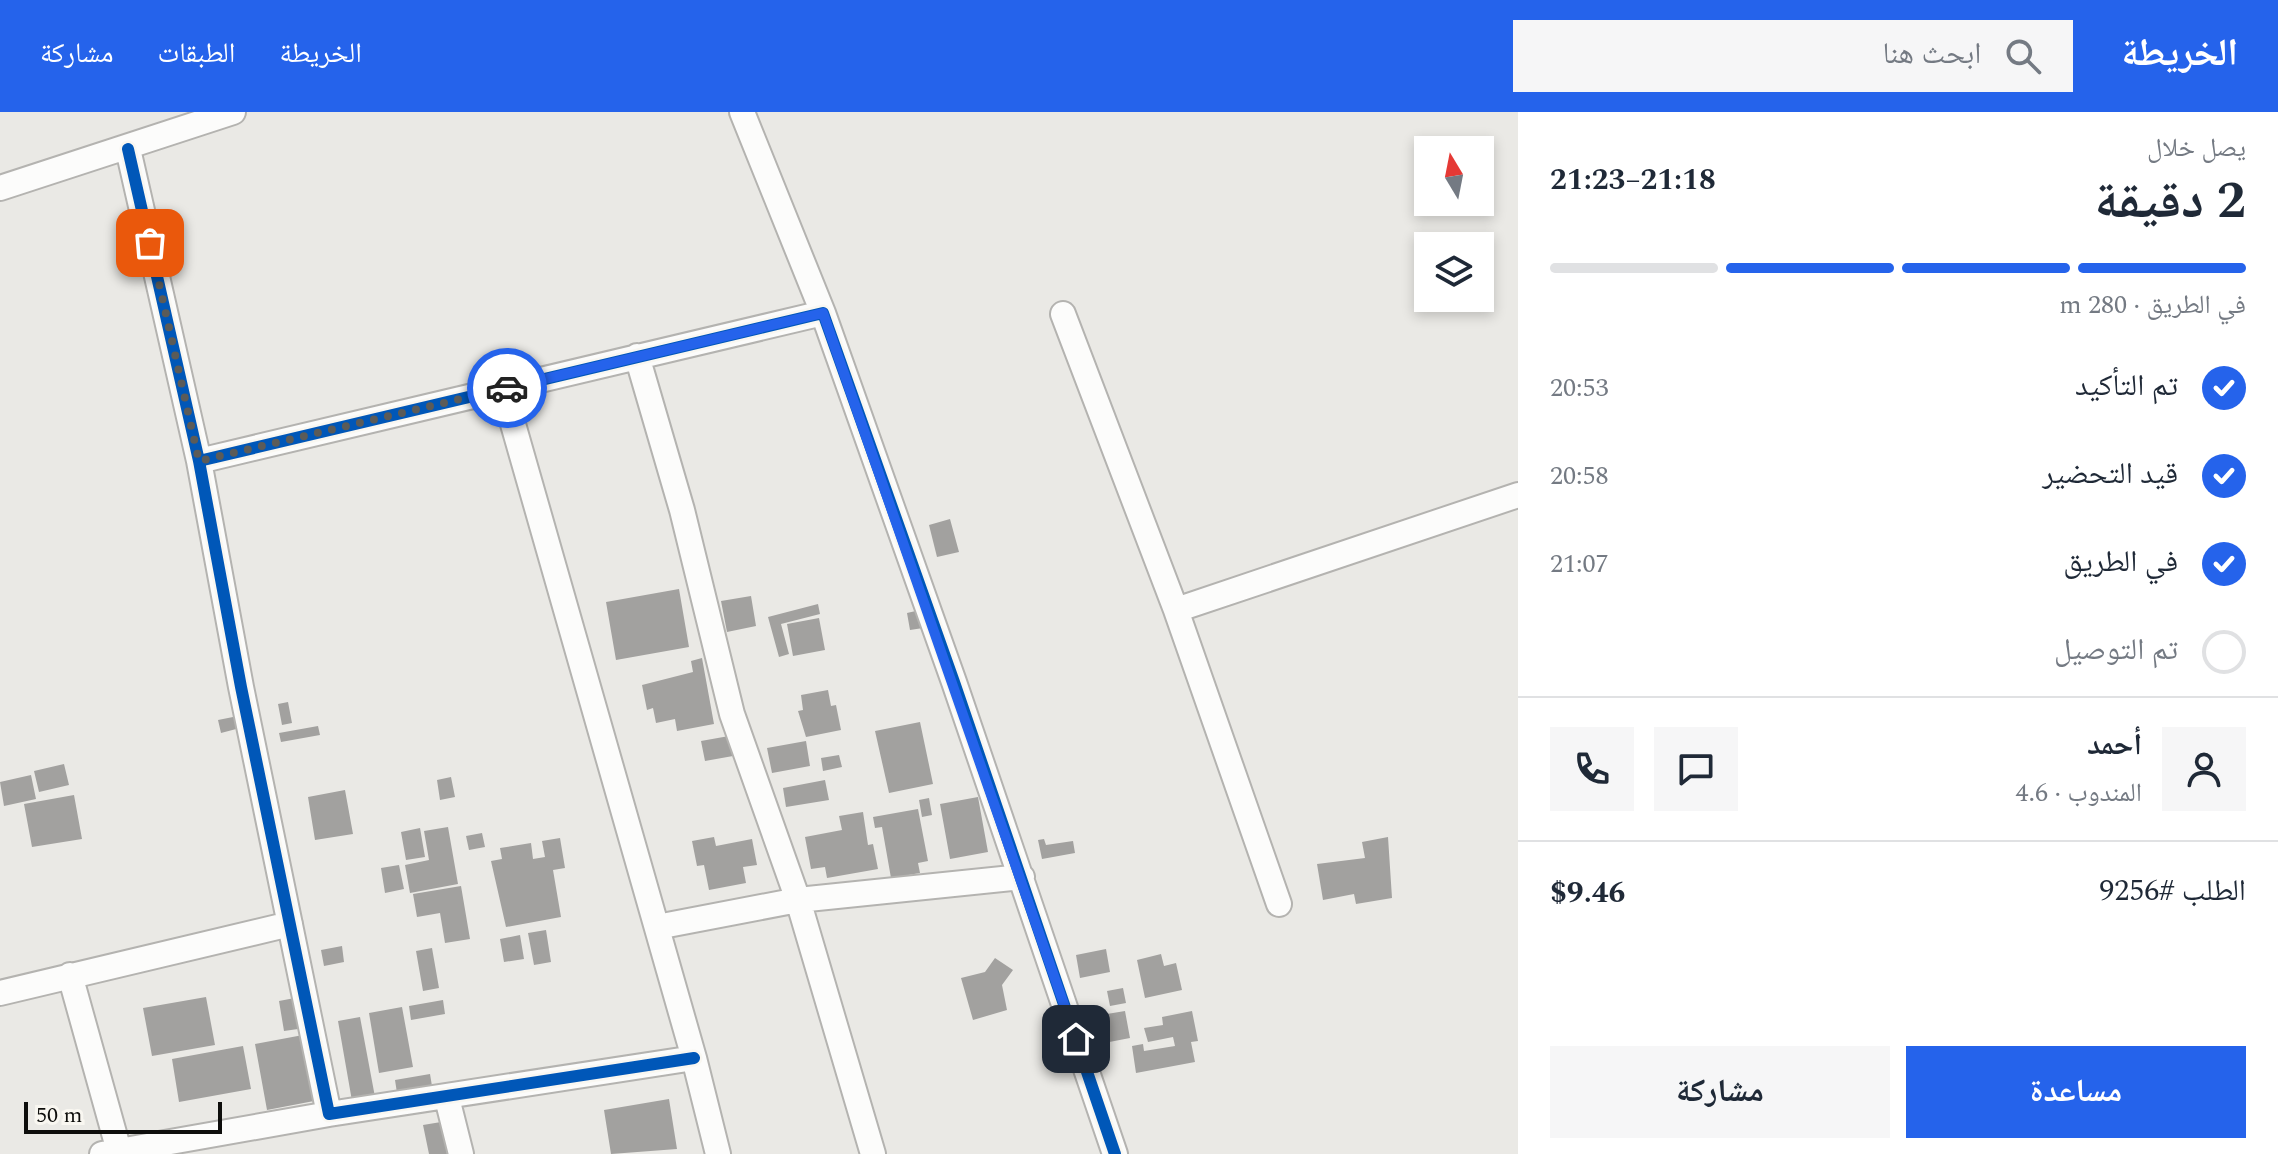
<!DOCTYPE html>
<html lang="ar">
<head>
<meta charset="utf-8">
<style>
	body { margin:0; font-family:Spectral,"Noto Naskh Arabic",serif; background:#f6f6f7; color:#1f2937; direction:rtl; height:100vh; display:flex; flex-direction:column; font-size:30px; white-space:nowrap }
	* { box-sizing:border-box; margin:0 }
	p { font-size:26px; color:#747a83 }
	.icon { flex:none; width:44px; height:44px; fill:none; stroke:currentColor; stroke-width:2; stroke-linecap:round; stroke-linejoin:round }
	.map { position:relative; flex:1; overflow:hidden; direction:ltr }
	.side { display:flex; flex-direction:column; background:#fff; width:760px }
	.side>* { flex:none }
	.needle { width:52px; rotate:350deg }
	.tools { position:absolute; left:1414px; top:24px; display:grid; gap:16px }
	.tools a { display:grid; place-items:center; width:80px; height:80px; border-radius:0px; background:#fff; box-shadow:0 4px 12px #0003; font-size:40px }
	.scale { position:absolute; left:24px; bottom:20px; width:198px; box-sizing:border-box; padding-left:8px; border:4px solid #0e0e0c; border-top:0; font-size:22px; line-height:28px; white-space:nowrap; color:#0e0e0c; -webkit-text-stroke:6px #f9f7f1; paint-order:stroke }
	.pin { position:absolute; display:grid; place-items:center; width:68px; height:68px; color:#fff; margin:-34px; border-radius:16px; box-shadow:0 4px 12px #0006 }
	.courier { position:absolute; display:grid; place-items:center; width:80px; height:80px; margin:-40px; border:6px solid #2563eb; border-radius:50%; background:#fff; color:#222; box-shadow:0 2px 10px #0007 }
	.overview em { font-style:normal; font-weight:700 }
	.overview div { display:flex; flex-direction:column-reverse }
	.overview { display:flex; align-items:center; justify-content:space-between; height:136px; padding:0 32px }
	h1 { font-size:52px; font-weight:700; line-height:60px }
	.bar { display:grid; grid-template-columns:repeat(4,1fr); gap:12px 8px; align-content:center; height:96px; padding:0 32px }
	.bar i { height:10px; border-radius:6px; background:#e0e1e3 }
	.bar .on { background:#2563eb }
	.bar p { grid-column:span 4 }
	.line { display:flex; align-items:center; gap:20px; padding:0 32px; border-top:2px solid #e0e1e3 }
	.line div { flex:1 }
	.round { display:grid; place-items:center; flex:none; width:84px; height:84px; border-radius:0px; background:#f6f6f7 }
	ol { padding:0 32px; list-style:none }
	li { display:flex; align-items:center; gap:24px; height:88px }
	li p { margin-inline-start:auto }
	li .icon { padding:8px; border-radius:50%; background:#2563eb; color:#fff; stroke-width:4 }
	li:last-child { color:#747a83 }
	li i { width:44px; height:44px; border:4px solid #e0e1e3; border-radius:50% }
	.primary-button { display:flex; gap:16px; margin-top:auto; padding:16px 32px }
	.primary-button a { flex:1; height:92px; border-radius:0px; background:#2563eb; color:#fff; font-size:32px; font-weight:700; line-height:92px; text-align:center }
	.primary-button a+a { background:#f6f6f7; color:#1f2937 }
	header { display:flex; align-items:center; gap:48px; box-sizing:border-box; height:112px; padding:0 40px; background:#2563eb; color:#fff }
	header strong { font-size:38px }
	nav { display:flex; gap:44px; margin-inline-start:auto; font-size:28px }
	.search { width:560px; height:72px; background:#f6f6f7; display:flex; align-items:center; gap:20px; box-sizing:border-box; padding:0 28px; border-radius:0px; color:#747a83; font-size:30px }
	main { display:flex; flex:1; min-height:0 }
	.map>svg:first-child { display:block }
</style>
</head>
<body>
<header>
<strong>الخريطة</strong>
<div class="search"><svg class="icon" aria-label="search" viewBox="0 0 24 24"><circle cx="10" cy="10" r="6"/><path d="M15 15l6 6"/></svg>ابحث هنا</div>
<nav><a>الخريطة</a><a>الطبقات</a><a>مشاركة</a></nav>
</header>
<main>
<section class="side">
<div class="overview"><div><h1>2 دقيقة</h1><p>يصل خلال</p></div><em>21:18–21:23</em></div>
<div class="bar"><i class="on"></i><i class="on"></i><i class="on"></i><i></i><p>في الطريق · 280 m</p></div>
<ol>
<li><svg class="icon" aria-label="check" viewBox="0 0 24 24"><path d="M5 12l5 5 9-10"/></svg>تم التأكيد<p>20:53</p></li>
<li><svg class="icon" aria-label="check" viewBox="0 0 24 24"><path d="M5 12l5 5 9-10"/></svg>قيد التحضير<p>20:58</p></li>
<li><svg class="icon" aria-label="check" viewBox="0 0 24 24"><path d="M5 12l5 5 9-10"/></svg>في الطريق<p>21:07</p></li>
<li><i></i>تم التوصيل</li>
</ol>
<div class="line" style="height:144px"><a class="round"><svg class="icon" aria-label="person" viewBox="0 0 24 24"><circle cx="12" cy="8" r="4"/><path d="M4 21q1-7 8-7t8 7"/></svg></a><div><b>أحمد</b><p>المندوب · 4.6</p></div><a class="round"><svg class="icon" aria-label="chat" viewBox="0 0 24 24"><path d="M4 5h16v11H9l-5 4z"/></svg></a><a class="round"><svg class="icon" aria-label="phone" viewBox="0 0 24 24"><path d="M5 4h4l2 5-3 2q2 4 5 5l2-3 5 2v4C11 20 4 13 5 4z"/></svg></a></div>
<div class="line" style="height:104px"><div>الطلب #9256</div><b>$9.46</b></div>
<div class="primary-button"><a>مساعدة</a><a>مشاركة</a></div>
</section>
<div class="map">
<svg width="1518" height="1042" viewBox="0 0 1518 1042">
	<rect width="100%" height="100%" fill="#eae9e5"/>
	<path fill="#a2a19f" d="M950,407L959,440L937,445L929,413Z
		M679,477L689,535L616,548L606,490Z
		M751,484L756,514L727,520L721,489Z
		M818,492L820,502L781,512L789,542L779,545L768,505Z
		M920,498L923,516L910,518L907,501Z
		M819,506L825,538L793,544L787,512Z
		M702,546L714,612L677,619L675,607L656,611L653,596L647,598L642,573L693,560L691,549Z
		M828,578L831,594L836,593L841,618L806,625L798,599L803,598L801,583Z
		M288,590L292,611L282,613L278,592Z
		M238,604L240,616L221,621L218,608Z
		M920,610L933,672L889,681L875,619Z
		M318,614L320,623L281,630L279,621Z
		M729,624L733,644L705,649L701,629Z
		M806,629L810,654L772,661L767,636Z
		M839,643L842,655L823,659L821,646Z
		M64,652L69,673L39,680L34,659Z
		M31,663L36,687L4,694L0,670Z
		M451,665L455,685L440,688L437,668Z
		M825,668L829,688L786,695L783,676Z
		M345,678L353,722L315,728L308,685Z
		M74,683L82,727L32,735L24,692Z
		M978,685L988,740L950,747L940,692Z
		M929,686L932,703L922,705L919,688Z
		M918,697L928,749L918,751L920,761L891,766L882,715L875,716L873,705Z
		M863,700L868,733L873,732L878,757L827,766L825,755L811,757L805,725L842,718L839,704Z
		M448,715L458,772L410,781L405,753L429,748L424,719Z
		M420,716L425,745L406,748L401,720Z
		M482,721L485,735L469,738L466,724Z
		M714,725L716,734L752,727L757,753L743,755L746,771L709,778L704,753L697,754L692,729Z
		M1388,725L1392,786L1356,792L1354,782L1323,788L1317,752L1365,746L1362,730Z
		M560,726L565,756L553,758L561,805L506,815L491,749L502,747L500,736L531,731L533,747L545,745L542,729Z
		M1044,727L1046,733L1073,729L1075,741L1042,747L1038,728Z
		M399,753L404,777L385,781L381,756Z
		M461,774L470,827L445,831L440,801L417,805L413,782Z
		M546,818L551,850L534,853L528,821Z
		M520,823L524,847L504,850L500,827Z
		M342,834L344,850L324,854L321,838Z
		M432,836L439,876L423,879L416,839Z
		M1106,837L1110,860L1080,866L1076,843Z
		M1161,842L1164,854L1176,851L1182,878L1145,886L1137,848Z
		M995,846L1013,858L1002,873L1007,898L973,908L961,866L985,860Z
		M1123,876L1126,891L1110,894L1107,879Z
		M206,885L215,933L152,944L143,896Z
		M300,885L305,916L284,919L279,889Z
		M443,888L445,902L411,908L409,894Z
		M402,895L413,955L379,961L369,901Z
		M1125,899L1130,926L1099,932L1095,904Z
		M1192,899L1198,929L1191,930L1195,950L1136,961L1132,934L1143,932L1144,939L1175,934L1173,925L1148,930L1144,916L1163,913L1162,905Z
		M360,905L375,985L352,989L338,909Z
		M303,923L314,989L267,998L255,932Z
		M243,934L251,977L179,990L172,947Z
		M430,962L432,974L397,981L395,968Z
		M669,987L677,1037L611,1042L604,998Z
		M441,1010L447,1042H429L423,1013Z"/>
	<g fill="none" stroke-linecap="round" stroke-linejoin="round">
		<g stroke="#b4b3b0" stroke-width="28">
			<path id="street" d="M742,0L823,201
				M128,37L199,349L241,575L329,1002L694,946
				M0,76L233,0
				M1063,202L1176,498L1279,792
				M637,244L682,398L732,602L798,788L873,1042
				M503,277L694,946L718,1042
				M199,349L823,201L954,570L1115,1042
				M1176,498L1518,383
				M657,815L798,788L1022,765
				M70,863L119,1039
				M0,881L290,812
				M447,986L461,1042
				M102,1042L329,1002"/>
		</g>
		<use href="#street" stroke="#fcfcfb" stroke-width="24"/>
		<g stroke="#f9f7f1" stroke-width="17">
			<path id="cycleway" d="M128,37L199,349L241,575L329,1002L694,946
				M199,349L823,201L954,570L1115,1042"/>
		</g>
		<use href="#cycleway" stroke="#0057b8" stroke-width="12"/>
	</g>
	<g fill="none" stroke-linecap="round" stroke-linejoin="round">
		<path stroke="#5b5b58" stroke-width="8" stroke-dasharray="0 14.4" d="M150,131L199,349L507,276"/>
		<path stroke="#2563eb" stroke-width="10" d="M507,276L823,201L1076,927"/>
	</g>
</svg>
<div class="tools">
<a><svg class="needle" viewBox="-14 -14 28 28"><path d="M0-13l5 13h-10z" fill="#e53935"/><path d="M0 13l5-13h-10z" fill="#747a83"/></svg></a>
<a><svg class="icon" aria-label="layers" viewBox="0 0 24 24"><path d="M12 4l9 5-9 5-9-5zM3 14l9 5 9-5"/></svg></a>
</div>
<div class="scale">50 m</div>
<div class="pin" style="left:150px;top:131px;background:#ea580c"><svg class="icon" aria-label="bag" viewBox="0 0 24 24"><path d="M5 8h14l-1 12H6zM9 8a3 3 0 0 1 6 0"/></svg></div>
<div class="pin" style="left:1076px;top:927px;background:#1f2937"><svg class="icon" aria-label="home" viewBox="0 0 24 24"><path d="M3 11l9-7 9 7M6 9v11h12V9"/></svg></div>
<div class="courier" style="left:507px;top:276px"><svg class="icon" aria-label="car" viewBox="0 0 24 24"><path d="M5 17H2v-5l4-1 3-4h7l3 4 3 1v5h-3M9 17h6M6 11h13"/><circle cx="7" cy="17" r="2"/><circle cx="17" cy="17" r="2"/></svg></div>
</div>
</main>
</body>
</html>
